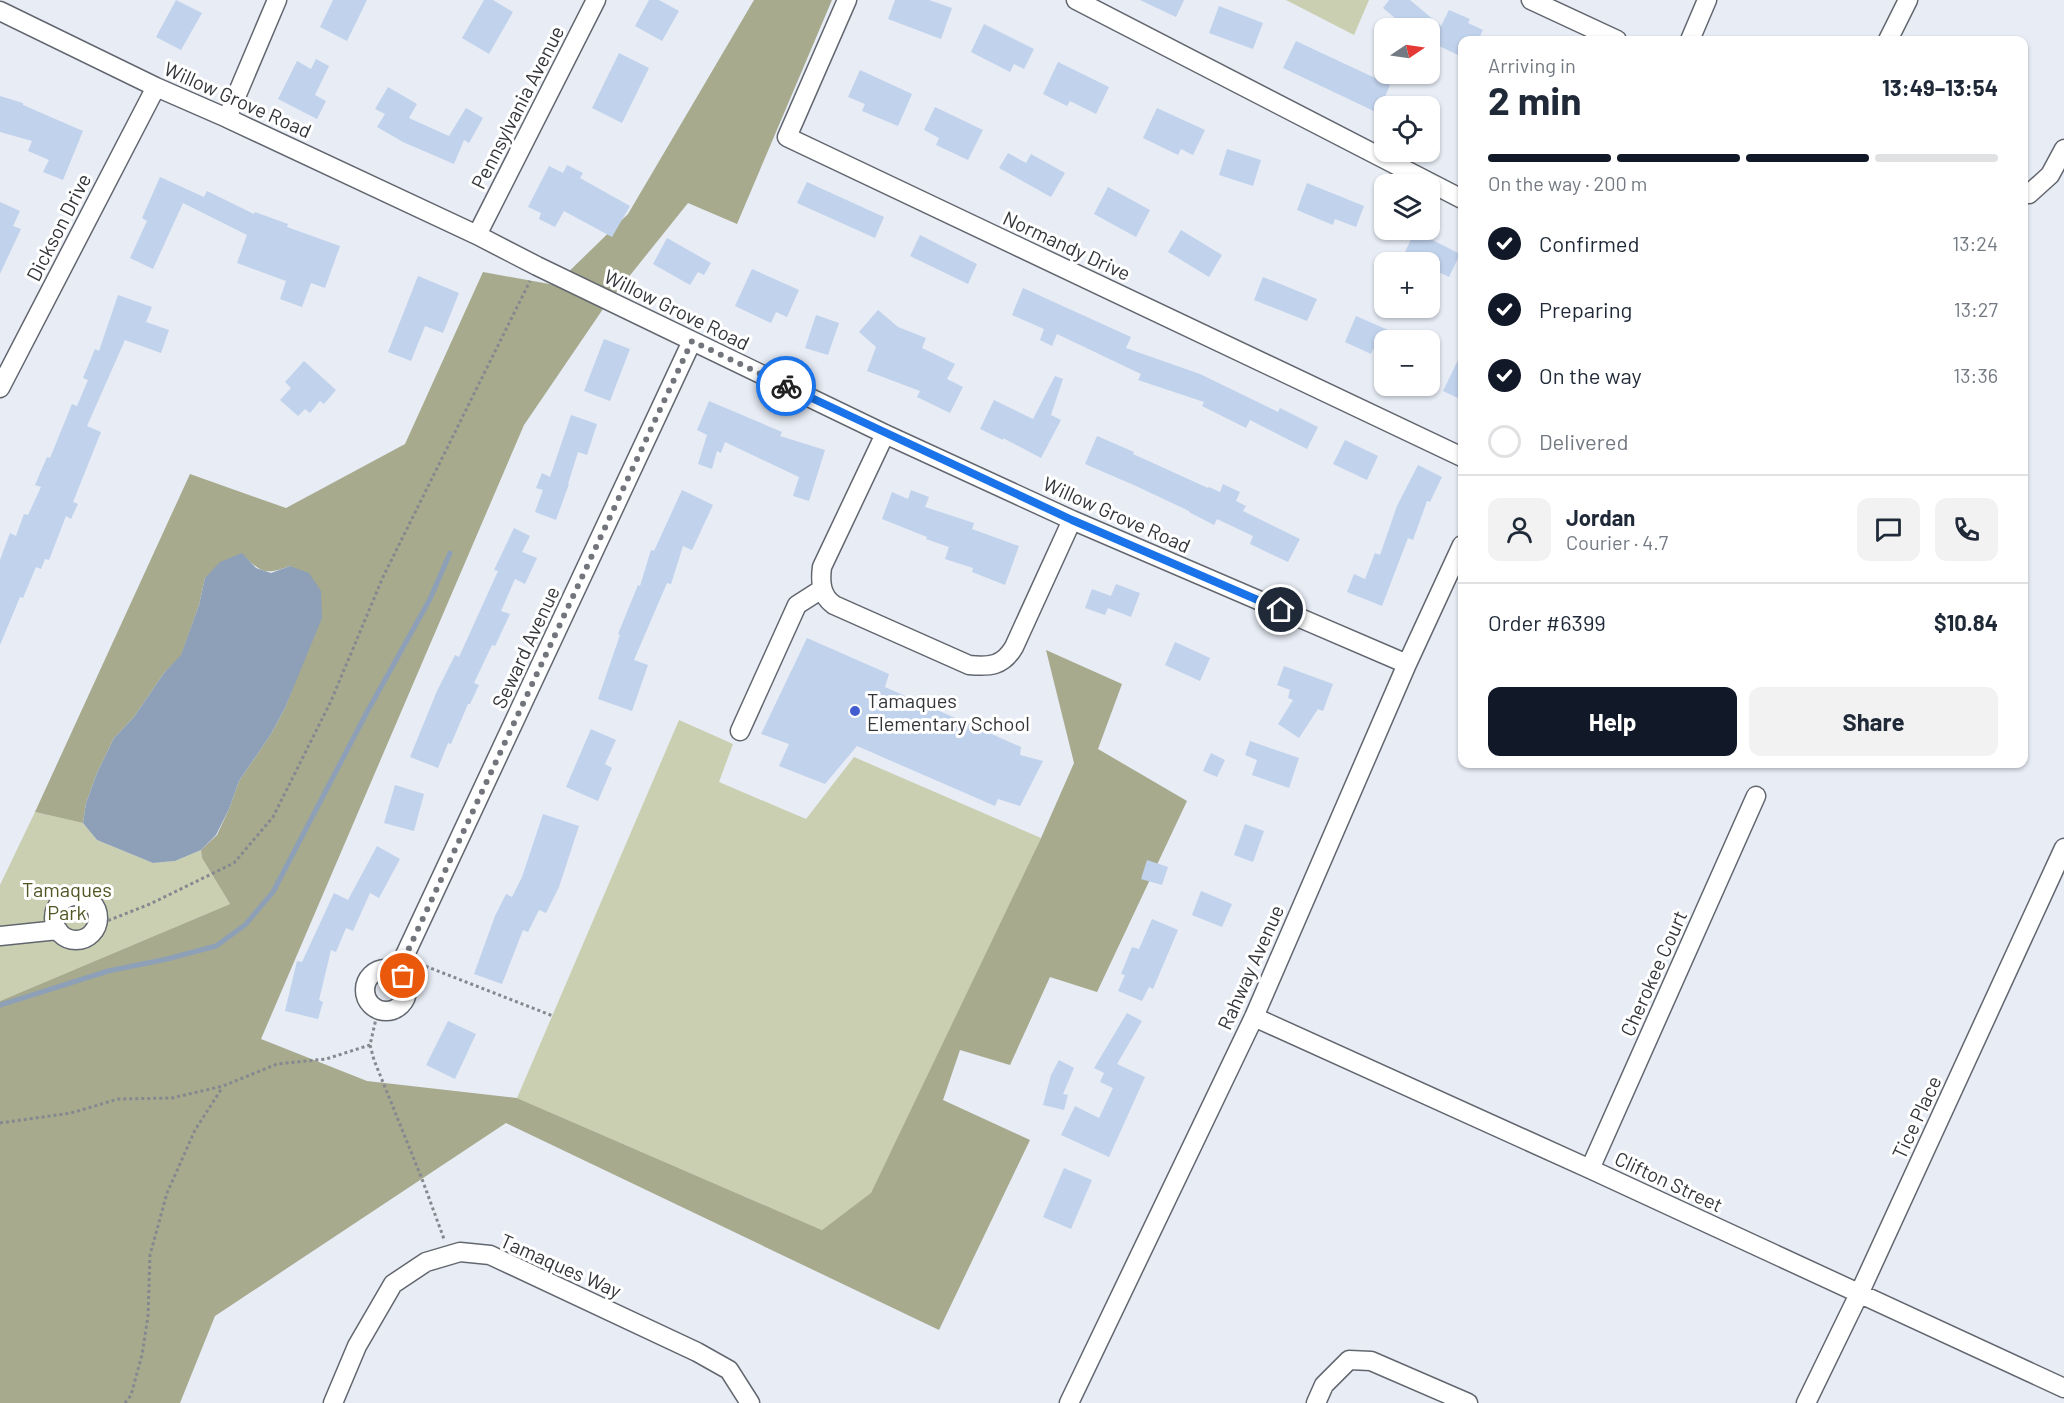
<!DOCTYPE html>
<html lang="en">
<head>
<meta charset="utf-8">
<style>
	body { margin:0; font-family:Barlow,sans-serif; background:#f2f2f3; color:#1f2937; height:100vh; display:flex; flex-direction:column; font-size:22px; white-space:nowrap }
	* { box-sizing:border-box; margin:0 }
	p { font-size:20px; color:#747a83 }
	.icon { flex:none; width:33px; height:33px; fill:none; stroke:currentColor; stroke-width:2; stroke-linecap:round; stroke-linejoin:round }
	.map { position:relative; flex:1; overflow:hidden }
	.side { position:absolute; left:1458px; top:36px; width:570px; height:732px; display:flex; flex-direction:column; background:#fff; border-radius:12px; box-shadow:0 2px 4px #0004 }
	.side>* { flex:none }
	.needle { width:39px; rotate:77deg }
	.tools { position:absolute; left:1374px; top:18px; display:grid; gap:12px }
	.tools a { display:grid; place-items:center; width:66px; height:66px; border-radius:12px; background:#fff; box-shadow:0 2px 4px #0004; font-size:30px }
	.pin { position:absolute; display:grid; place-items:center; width:51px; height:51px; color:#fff; margin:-26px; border:3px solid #fff; border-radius:50%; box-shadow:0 2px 6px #0007 }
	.courier { position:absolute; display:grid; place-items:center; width:60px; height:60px; margin:-30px; border:4px solid #1a73e8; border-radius:50%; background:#fff; color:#222; box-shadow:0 2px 8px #0007 }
	.headline em { font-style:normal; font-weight:700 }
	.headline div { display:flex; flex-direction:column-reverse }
	.headline { display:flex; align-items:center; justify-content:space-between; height:102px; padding:0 30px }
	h1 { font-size:39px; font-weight:700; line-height:45px }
	.bar { display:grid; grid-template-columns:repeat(4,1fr); gap:9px 6px; align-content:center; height:72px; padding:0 30px }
	.bar i { height:8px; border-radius:4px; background:#e0e1e3 }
	.bar .selected { background:#111827 }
	.bar p { grid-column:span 4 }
	.line { display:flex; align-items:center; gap:15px; padding:0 30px; border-top:2px solid #e0e1e3 }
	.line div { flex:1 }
	.round { display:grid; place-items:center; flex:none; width:63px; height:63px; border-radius:12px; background:#f2f2f3 }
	ol { padding:0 30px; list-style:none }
	li { display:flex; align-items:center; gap:18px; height:66px }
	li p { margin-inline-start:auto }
	li .icon { padding:6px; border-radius:50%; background:#111827; color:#fff; stroke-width:4 }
	li:last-child { color:#747a83 }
	li i { width:33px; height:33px; border:3px solid #e0e1e3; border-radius:50% }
	.primary-button { display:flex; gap:12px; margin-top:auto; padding:12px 30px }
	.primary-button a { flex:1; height:69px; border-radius:12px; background:#111827; color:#fff; font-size:24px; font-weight:700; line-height:69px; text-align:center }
	.primary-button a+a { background:#f2f2f3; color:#1f2937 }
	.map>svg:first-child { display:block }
</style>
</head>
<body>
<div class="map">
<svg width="2064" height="1403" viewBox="0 0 2064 1403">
	<rect width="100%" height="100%" fill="#e7ecf5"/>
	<path fill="#cbcfb1" d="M1286,0H1369L1354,35Z
		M679,720L733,744L719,782L806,819L854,757L1041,838L871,1194L822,1230L517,1098Z
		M35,812L83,823L97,840L153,863L175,861L201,850L202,858L230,904L0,1001V885Z"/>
	<path fill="#a7aa8d" d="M754,0H832L737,224L688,203L603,309L524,425L261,1039L367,1081L517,1098L822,1230L871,1193L1041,838L1074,763L1046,650L1122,684L1098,749L1187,801L1097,992L1050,977L1010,1065L960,1050L943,1100L1030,1140L939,1330L506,1123L215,1316L180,1403H0V1001L230,904L202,858L201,850L217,835L229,809L239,781L271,734L285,708L303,661L290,566C264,576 261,572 242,554L205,578L199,605L181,656L164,673L134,717L114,738L97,773L86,803L83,823L35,812L190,474L286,508L405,444L483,272L555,285L628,214Z"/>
	<path fill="#8da0b7" d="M242,553L256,568L271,573L290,566L309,573L321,591L322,618L285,708L271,734L239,781L229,809L216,835L201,850L175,861L153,863L97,840L83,823L86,803L97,773L114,738L134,717L164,673L181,655L199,605L205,578L220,562Z"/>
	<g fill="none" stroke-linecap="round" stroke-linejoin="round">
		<path stroke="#8da0b7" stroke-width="5" d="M0,1005L108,971L167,959L216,946L245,925L273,892L367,712L430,599L450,553"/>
	</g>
	<path fill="#c1d2ec" d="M176,0L202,13L181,50L156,37Z
		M333,0H367L347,41L320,27Z
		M484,0H493L513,12L489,54L462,38Z
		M649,0H659L679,11L662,41L635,26Z
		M895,0H929L952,8L941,39L888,19Z
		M1140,0H1184L1176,17Z
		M1389,0H1410L1441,26L1449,10L1470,19L1468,23L1483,30L1478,40H1462V57L1433,43L1440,28H1407L1383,8Z
		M1219,6L1263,23L1253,49L1209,33Z
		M984,24L1034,49L1024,69L1014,64L1010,72L971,52Z
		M1296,41L1390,85L1378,113L1283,68Z
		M619,53L649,68L622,123L592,108Z
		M316,59L329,66L315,95L326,101L317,119L278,99L297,61L311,69Z
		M1058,62L1109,87L1096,114L1070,101L1067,106L1043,94Z
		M860,70L912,94L898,126L862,111L865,104L848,97Z
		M388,87L417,104L409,118L449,136L466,108L483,118L469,143L464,140L454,164L403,142L377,127L385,114L375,109Z
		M0,96L23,103V105L83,131L63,180L43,172L49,160L28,151L32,141L0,132Z
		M935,107L983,130L968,160L936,145L939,138L924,130Z
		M1157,108L1205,130L1193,155L1181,149L1178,155L1143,138Z
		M1227,149L1261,160L1253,186L1219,175Z
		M1008,153L1026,163L1031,154L1065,173L1051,197L999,168Z
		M567,165L583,173L580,178L630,206L612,237L564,211L555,227L539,219L541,213L528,207L549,166L563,173Z
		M160,177L204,197L207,191L254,214L255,212L288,224L287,227L340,246L325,288L311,283L302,307L280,299L286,281L237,263L247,235L183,203L153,269L130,258L147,221L142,218Z
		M807,182L884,217L875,238L797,203Z
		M1307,183L1364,206L1356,227L1335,219L1333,225L1297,210Z
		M1108,187L1150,210L1136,237L1094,214Z
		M0,202L20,211L13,226L21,229L0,274Z
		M1181,230L1222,255L1209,277L1168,252Z
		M1415,231L1460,254L1449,277L1430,268V262H1420L1404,254Z
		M920,235L977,264L968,284L910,256Z
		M667,238L711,263L704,275L698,272L690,285L653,264Z
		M752,269L799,290L787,317L776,312L771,323L735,306Z
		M418,276L459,293L443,333L425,326L411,361L388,352Z
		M1263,277L1317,299L1307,321L1254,300Z
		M1023,288L1131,337L1126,348L1200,374L1278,412L1280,408L1318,427L1307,449L1250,420L1246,428L1202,406L1204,402L1138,380L1141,374L1057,334L1052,346L1040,340L1044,329L1012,315Z
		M118,295L152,307L146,322L169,330L161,353L125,340L87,426L101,432L73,502L78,504L71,519L66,516L49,560L45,559L41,569L36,567L23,598L20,597L0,645V560L10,533L16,536L24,514L28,515L41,487L35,485L47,457L50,458L72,404L77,406L88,380L83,378L95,349L99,351Z
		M878,310L898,327L926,338L922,348L955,364L947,379L963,387L950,413L917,397L920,391L867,371L876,347L859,332Z
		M816,315L839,323L828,355L805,348Z
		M1356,316L1411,340H1384V355L1373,349L1371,354L1345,342Z
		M604,339L630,349L610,401L584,391Z
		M1462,352V400L1443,391Z
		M304,361L336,390L324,404L320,401L310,413L305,409L298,416L280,400L291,388L285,382Z
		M1055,376L1063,379L1051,415L1061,420L1041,458L1003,438V440L980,429L994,400L1033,419Z
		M709,401L782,432L780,436L825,450L809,501L793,496L799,477L725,442L721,453L717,451L712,469L698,464L707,435L697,430Z
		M571,415L597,424L587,455L578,452L568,484H569L556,520L535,512L543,490L536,488L542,473L550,477Z
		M1097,436L1134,452L1133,454L1208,488L1209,487L1220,492L1223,484L1240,492L1236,501L1246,506L1243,511L1300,539L1288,562L1250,544L1253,536L1217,519L1214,525L1189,512V511L1136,486L1085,464Z
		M1345,440L1378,456L1367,480L1333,464Z
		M1418,465L1442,477L1430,502L1427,501L1413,540L1408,538L1382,606L1347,592L1354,574L1365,579L1375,553L1380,555L1397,506Z
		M682,490L713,505L692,550L683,546L671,584L667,583L634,660L648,665L632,711L598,699L620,635L618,634L638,585L640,586L651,550L654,551Z
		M911,490L929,497L925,507L974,523L972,529L1019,546L1005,585L972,572L973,568L945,559L949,547L926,539L927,537L882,519L892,492L908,499Z
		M514,528L530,536L522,552L537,558L525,584L515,579L501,611L510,614L495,646L492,645L474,683L479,685L470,704H468L451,744L448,743L438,768L410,757L437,691L455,655L459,657L498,571L494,570Z
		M1116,584L1140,593L1131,617L1108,608L1105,615L1085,608L1092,589L1111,596Z
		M807,638L889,674L885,687L1021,747L1020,755L1043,761L1020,806L998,799L995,806L857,746L825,784L779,766L789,744L761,734Z
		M1175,642L1210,658L1200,681L1165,665Z
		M1284,666L1333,684L1323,711L1318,709L1299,738L1278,724L1293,700L1288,698L1290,690L1277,685Z
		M591,729L616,740L605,764L612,768L598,801L566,787Z
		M1250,741L1299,758L1289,788L1252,775L1257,760L1245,755Z
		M1211,753L1225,760L1217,777L1203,771Z
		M395,785L424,794L414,831L384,823Z
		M543,814L579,826L559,887L546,913L539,910L528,932L523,930L502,984L474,974L495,916L506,894L512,897L522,877Z
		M1245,824L1264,831L1253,862L1234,855Z
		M377,846L400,859L379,898L370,893L353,931L346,928L336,952L331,950L319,1000L323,1002L318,1019L285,1011L297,961L302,962L334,893L348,900Z
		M1147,860L1168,867L1162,885L1141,879Z
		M1201,891L1232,904L1222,927L1192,915Z
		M1152,919L1178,930L1153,989L1149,987L1142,1001L1118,991L1125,975L1121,974L1132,947L1139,949Z
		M1127,1013L1142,1021L1117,1064L1145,1077L1109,1157L1061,1135L1075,1106L1099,1118L1113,1088L1100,1082L1104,1073L1094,1068Z
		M448,1021L476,1034L455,1079L426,1065Z
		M1059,1060L1074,1068L1063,1094L1068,1095L1064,1110L1043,1105L1051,1075Z
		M1064,1168L1092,1180L1071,1229L1043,1217Z"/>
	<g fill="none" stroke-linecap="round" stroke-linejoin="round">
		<g stroke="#62676f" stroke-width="21">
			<path id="minor" d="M847,0L787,137L1462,457
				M1076,0L1462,199
				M1531,0L1617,40
				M0,11L156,87L227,118L477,235L537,266L885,434L1072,520L1407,664
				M1690,40L1707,0
				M1888,40L1908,0
				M227,118L277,0
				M2029,194L2050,175L2064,149
				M477,235L596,0
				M0,388L156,87
				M885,434L822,567C820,582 821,596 834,605L969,665C990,667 1003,666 1014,647L1072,520
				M740,731L797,605L822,589
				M54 918a22 22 0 1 1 44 0a22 22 0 1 1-44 0Z
				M0,936L58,930
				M365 990a21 21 0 1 1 42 0a21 21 0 1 1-42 0Z
				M397,972L692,341
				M1254,1017L1590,1169L2064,1388
				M1590,1169L1756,796
				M333,1403L357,1346L393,1284L426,1262L460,1252L490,1255L697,1352L729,1370L750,1403
				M1069,1403L1254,1017L1407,664L1462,545
				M1316,1403L1324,1385L1349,1360L1371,1361L1468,1403
				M1806,1403L1859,1294L2064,848"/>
		</g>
		<path stroke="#85898f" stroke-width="3" stroke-dasharray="3 3" stroke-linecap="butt" d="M97,925L150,904L234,863L273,817L331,701L383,577L530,281
			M420,964L553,1016
			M378,1010L370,1045L374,1060L422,1179L444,1239
			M0,1123L71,1113L118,1099L172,1098L223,1086L277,1064L326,1059L370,1045
			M125,1403L131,1395L142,1355L148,1316L150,1255L167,1193L195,1130L222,1088"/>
		<use href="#minor" stroke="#fff" stroke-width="18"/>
	</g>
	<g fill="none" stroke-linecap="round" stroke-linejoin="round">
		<path stroke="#72757b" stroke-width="6" stroke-dasharray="0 10.8" d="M403,976L398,972L692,341L786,386"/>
		<path stroke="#1a73e8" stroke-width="8" d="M786,386L1072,520L1281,610"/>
	</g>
	<circle fill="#435dd1" stroke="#fff" stroke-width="2" cx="855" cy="711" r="6"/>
	<g text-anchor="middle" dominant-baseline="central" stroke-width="6" stroke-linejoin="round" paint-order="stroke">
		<g font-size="20" fill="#333539" stroke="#fff">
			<text transform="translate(238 99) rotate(24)">Willow Grove Road</text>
			<text transform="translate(517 107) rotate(-63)">Pennsylvania Avenue</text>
			<text transform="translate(58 227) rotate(-63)">Dickson Drive</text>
			<text transform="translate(1067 245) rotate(25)">Normandy Drive</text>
			<text transform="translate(677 309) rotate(26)">Willow Grove Road</text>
			<text transform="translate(1117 514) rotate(24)">Willow Grove Road</text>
			<text transform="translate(525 647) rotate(-65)">Seward Avenue</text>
			<text transform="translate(1250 967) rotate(-66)">Rahway Avenue</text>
			<text transform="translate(1653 973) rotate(-66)">Cherokee Court</text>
			<text transform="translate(1916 1117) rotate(-65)">Tice Place</text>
			<text transform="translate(1669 1181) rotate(25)">Clifton Street</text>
			<text transform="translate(561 1265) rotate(24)">Tamaques Way</text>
		</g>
		<g font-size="20" fill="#333539" stroke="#fff" text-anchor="start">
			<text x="867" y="700">Tamaques<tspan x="867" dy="23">Elementary School</tspan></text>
		</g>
		<g font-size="20" fill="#525524" stroke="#fff">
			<text x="67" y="889">Tamaques<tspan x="67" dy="23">Park</tspan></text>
		</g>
	</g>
</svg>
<div class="tools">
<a><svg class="needle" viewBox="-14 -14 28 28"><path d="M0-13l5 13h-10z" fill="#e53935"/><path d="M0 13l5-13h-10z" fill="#747a83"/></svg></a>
<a><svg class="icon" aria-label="locate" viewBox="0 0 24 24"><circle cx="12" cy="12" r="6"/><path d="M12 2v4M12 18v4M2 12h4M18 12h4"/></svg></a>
<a><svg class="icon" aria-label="layers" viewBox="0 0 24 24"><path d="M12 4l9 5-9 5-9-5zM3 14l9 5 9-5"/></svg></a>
<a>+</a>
<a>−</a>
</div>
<div class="pin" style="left:403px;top:976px;background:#ea580c"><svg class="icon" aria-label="bag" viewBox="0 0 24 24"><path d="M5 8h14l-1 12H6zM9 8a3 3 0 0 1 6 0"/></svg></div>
<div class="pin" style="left:1281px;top:610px;background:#1f2937"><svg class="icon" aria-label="home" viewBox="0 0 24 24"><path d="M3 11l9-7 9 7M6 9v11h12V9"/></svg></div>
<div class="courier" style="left:786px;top:386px"><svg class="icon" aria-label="bike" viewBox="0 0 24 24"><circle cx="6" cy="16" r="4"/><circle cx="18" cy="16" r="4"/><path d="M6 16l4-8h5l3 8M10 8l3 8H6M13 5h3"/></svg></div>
<section class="side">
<div class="headline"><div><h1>2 min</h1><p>Arriving in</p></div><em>13:49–13:54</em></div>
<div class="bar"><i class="selected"></i><i class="selected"></i><i class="selected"></i><i></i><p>On the way · 200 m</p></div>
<ol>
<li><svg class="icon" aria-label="check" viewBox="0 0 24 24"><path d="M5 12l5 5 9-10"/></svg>Confirmed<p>13:24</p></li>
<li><svg class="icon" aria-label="check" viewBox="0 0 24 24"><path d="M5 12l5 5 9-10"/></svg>Preparing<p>13:27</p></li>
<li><svg class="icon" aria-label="check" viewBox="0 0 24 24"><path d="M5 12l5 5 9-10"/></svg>On the way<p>13:36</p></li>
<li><i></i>Delivered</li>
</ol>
<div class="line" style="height:108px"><a class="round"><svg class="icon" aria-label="person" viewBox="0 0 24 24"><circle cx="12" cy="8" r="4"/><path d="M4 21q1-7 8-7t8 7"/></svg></a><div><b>Jordan</b><p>Courier · 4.7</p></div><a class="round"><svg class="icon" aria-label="chat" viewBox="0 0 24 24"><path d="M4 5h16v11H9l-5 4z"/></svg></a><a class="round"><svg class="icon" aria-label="phone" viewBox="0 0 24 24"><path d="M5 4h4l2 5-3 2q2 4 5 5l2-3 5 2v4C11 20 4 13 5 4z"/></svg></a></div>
<div class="line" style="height:78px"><div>Order #6399</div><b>$10.84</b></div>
<div class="primary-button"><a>Help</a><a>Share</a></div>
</section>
</div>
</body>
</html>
